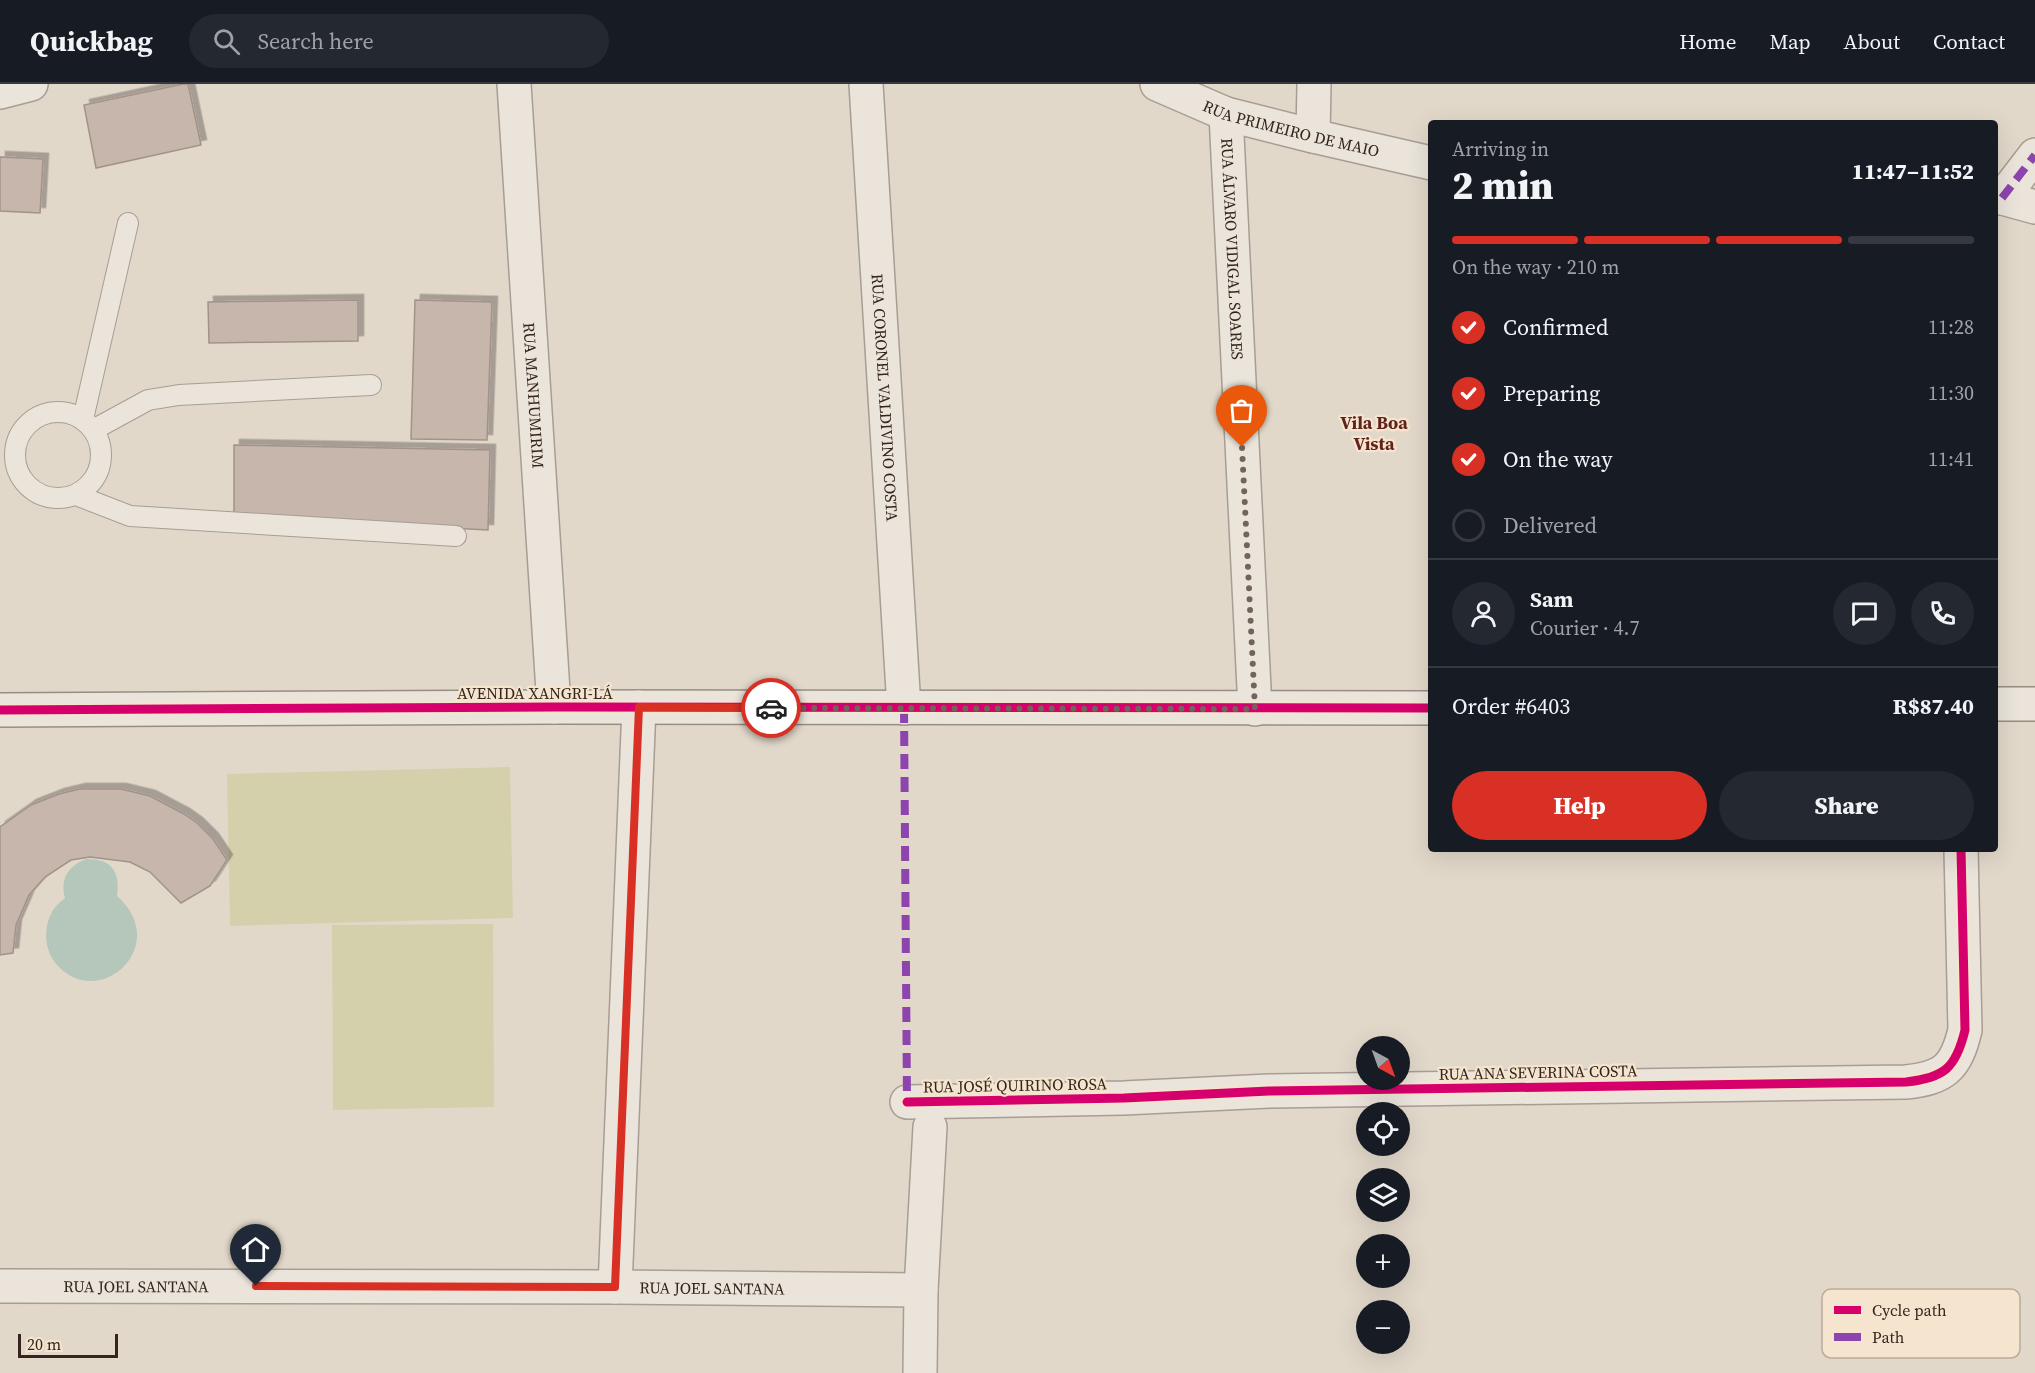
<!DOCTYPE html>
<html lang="en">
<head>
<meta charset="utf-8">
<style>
	body { margin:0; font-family:"Source Serif 4",serif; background:#242831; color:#f1f3f6; height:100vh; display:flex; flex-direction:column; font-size:22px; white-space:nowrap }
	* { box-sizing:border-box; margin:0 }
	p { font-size:20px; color:#9ea1a6 }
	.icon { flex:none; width:33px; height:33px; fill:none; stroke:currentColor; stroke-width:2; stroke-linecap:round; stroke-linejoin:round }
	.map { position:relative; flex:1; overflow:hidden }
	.details { position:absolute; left:1428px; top:36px; width:570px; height:732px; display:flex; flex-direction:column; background:#171b24; border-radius:6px; box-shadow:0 6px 24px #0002 }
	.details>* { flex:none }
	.needle { width:39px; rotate:139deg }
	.tools { position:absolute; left:1356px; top:952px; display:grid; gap:12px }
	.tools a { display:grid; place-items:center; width:54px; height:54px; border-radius:50%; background:#171b24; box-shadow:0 6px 24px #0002; font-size:30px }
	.scale { position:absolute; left:18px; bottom:15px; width:100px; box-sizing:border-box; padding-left:6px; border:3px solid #35251c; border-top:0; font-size:16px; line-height:21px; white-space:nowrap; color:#35251c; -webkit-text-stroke:4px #f5e5ce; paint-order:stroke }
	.pin { position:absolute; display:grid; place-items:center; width:51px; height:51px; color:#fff; margin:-62px -26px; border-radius:50% 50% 50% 0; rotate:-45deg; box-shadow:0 0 6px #0007 }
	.pin .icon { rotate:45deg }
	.courier { position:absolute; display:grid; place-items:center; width:60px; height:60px; margin:-30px; border:4px solid #d93025; border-radius:50%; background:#fff; color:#222; box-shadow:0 2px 8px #0007 }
	.summary em { font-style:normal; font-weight:800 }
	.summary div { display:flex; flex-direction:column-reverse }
	.summary { display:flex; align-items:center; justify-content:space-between; height:102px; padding:0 24px }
	h1 { font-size:39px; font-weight:800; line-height:45px }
	.bar { display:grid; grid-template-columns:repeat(4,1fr); gap:9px 6px; align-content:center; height:72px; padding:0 24px }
	.bar i { height:8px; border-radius:4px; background:#363941 }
	.bar .selected { background:#d93025 }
	.bar p { grid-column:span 4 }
	.line { display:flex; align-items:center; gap:15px; padding:0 24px; border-top:2px solid #363941 }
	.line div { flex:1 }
	.round { display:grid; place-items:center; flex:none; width:63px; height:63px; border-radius:32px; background:#242831 }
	ol { padding:0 24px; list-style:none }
	li { display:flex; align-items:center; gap:18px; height:66px }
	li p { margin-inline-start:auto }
	li .icon { padding:6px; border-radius:50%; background:#d93025; color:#fff; stroke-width:4 }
	li:last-child { color:#9ea1a6 }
	li i { width:33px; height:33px; border:3px solid #363941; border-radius:50% }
	.button { display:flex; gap:12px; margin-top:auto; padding:12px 24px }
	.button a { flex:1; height:69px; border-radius:36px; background:#d93025; color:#fff; font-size:24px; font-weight:800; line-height:69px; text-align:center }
	.button a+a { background:#242831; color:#f1f3f6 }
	header { display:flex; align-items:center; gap:36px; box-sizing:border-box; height:84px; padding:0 30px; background:#171b24; border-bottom:2px solid #363941 }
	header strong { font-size:28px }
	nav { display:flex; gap:33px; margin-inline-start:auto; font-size:21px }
	.search { width:420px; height:54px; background:#242831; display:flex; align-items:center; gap:15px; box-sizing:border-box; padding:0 21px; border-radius:33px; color:#9ea1a6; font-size:22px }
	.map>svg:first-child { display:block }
</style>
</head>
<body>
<header>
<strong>Quickbag</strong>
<div class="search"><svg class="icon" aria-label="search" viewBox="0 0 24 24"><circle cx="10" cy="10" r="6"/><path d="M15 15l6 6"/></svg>Search here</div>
<nav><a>Home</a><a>Map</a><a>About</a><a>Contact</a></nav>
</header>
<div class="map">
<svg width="2035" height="1289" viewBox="0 0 2035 1289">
	<defs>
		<filter id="shadow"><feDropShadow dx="5.5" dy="-5.5" stdDeviation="0" flood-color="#0004"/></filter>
	</defs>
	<rect width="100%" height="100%" fill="#e2d8ca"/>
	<path fill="#d5d0ac" d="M510,683L513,834L230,842L227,690Z
		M493,840L494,1023L333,1026L332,841Z"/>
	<path fill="#b5c6ba" d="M86,775C111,774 121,788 117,812C172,861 101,926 59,883C51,875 47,865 46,854C46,837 51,824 65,814C60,795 68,782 86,775Z"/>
	<path fill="#c6b6ab" stroke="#a2938a" stroke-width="1.5" filter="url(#shadow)" d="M183,0H188L201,61L96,84L84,21Z
		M0,73L43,75L40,129L0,127Z
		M358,216V257L209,259L208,218Z
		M415,216L492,218L487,356L411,355Z
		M234,361L490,366L488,446L234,433Z
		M80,705H121L150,712L184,730L197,739L213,755L227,776L210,802L181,819L150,788L130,778L90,773L71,776L45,793L29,811L16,841L13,869L0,871V743L31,721L59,710Z"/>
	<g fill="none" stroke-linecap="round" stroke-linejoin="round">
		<g stroke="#a79d94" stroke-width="22">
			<path id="lane" d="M15 371a43 43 0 1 1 86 0a43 43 0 1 1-86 0Z
				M83,335L128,139
				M93,346L148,316L179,311L371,301
				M76,411L130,432L456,452"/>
		</g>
		<g stroke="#a79d94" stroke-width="36">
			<g id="street">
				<path id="s1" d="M514,0L554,623"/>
				<path id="s2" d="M866,0L904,624"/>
				<path id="s3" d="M1157,0L1226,30L1313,52L1431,79"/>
				<path d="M0,8L31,0"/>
				<path id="s4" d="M1226,30L1255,625"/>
				<path d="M1313,52L1314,0"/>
				<path d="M1995,112L2035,123"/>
				<path d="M2002,114L2035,71"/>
				<path d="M907,1018L1124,1014L1269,1007L1906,998C1944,994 1956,984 1965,946L1961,765"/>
				<path id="s5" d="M0,1202L615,1203L921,1206"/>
				<path d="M615,1203L639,623"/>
				<path d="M920,1289L921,1206L930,1043"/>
			</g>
		</g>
		<g stroke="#978d83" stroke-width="36">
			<path id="secondary" d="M1995,620H2035
				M0,626L554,623L1431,624"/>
		</g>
		<use href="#lane" stroke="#eae4db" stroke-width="20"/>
		<use href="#street" stroke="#eae4db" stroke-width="33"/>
		<use href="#secondary" stroke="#eae4db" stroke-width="33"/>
		<path stroke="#8e44ad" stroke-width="8" stroke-dasharray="15 8" stroke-linecap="butt" d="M2002,114L2035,71
			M904,624L907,1018"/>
		<g stroke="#f5e5ce" stroke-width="13">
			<path id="cycleway" d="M0,626L554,623L1431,624
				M907,1018L1124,1014L1269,1007L1906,998C1944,994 1956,984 1965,946L1961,765"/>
		</g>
		<use href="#cycleway" stroke="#d6006c" stroke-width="9"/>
	</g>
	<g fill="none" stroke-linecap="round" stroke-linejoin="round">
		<path stroke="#726459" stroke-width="6" stroke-dasharray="0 10.8" d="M771,624L1255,625L1242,363"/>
		<path stroke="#d93025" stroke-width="8" d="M256,1202L615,1203L639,623L771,624"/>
	</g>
	<g text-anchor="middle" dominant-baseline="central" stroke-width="4.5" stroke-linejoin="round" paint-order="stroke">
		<g font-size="16" fill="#35251c" stroke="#f5e5ce">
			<text stroke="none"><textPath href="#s3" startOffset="142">RUA PRIMEIRO DE MAIO</textPath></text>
			<text stroke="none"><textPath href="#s4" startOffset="135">RUA ÁLVARO VIDIGAL SOARES</textPath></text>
			<text stroke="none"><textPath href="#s1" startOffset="312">RUA MANHUMIRIM</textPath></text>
			<text stroke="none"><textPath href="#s2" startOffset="314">RUA CORONEL VALDIVINO COSTA</textPath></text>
			<text x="535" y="609">AVENIDA XANGRI-LÁ</text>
			<text transform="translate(1538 988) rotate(-1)">RUA ANA SEVERINA COSTA</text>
			<text transform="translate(1015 1001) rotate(-1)">RUA JOSÉ QUIRINO ROSA</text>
			<text stroke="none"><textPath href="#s5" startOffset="136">RUA JOEL SANTANA</textPath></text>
			<text stroke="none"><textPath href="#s5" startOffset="712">RUA JOEL SANTANA</textPath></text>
		</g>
		<g font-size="18" font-weight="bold" fill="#61221c" stroke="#f5e5ce">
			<text x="1374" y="338">Vila Boa<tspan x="1374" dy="21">Vista</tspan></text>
		</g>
	</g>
	<rect x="1822" y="1205" width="198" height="69" rx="9" fill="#f5e5ce" stroke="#bbab99" stroke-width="1.5"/>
	<rect x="1834" y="1222" width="27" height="8" fill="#d6006c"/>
	<rect x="1834" y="1249" width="27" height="8" fill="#8e44ad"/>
	<g font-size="16" fill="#35251c">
		<text x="1872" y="1232">Cycle path</text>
		<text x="1872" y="1259">Path</text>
	</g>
</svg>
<div class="tools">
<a><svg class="needle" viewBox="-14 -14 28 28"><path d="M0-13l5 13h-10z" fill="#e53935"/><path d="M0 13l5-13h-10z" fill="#9ea1a6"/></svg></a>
<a><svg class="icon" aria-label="locate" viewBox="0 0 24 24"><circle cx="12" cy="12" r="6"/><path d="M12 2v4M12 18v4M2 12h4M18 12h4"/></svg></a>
<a><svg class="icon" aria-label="layers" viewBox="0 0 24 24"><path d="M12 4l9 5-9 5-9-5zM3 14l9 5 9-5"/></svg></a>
<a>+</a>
<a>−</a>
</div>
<div class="scale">20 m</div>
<div class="pin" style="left:1242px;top:363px;background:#ea580c"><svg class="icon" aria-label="bag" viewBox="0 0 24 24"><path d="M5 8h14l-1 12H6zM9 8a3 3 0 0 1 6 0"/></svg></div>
<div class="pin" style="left:256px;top:1202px;background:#1f2937"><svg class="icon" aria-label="home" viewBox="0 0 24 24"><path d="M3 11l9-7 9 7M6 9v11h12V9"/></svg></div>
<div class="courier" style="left:771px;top:624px"><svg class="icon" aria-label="car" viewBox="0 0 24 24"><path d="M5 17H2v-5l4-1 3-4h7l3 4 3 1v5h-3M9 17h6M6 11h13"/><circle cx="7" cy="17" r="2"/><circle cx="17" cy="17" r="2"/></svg></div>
<section class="details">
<div class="summary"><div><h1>2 min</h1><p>Arriving in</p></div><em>11:47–11:52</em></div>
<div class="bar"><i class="selected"></i><i class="selected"></i><i class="selected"></i><i></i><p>On the way · 210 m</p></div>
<ol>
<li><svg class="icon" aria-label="check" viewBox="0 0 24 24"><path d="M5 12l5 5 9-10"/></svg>Confirmed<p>11:28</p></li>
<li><svg class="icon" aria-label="check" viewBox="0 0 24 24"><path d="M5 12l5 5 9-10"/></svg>Preparing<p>11:30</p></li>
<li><svg class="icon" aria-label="check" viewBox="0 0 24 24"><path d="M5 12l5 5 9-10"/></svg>On the way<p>11:41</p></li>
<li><i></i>Delivered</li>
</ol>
<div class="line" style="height:108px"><a class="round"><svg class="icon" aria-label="person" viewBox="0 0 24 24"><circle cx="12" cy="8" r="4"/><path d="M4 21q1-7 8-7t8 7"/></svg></a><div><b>Sam</b><p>Courier · 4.7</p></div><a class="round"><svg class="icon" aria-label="chat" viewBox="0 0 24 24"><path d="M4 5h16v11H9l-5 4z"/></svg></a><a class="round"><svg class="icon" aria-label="phone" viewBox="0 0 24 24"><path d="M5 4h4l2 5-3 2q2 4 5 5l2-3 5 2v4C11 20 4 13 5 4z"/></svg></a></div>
<div class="line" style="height:78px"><div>Order #6403</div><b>R$87.40</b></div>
<div class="button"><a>Help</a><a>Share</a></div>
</section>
</div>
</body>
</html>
